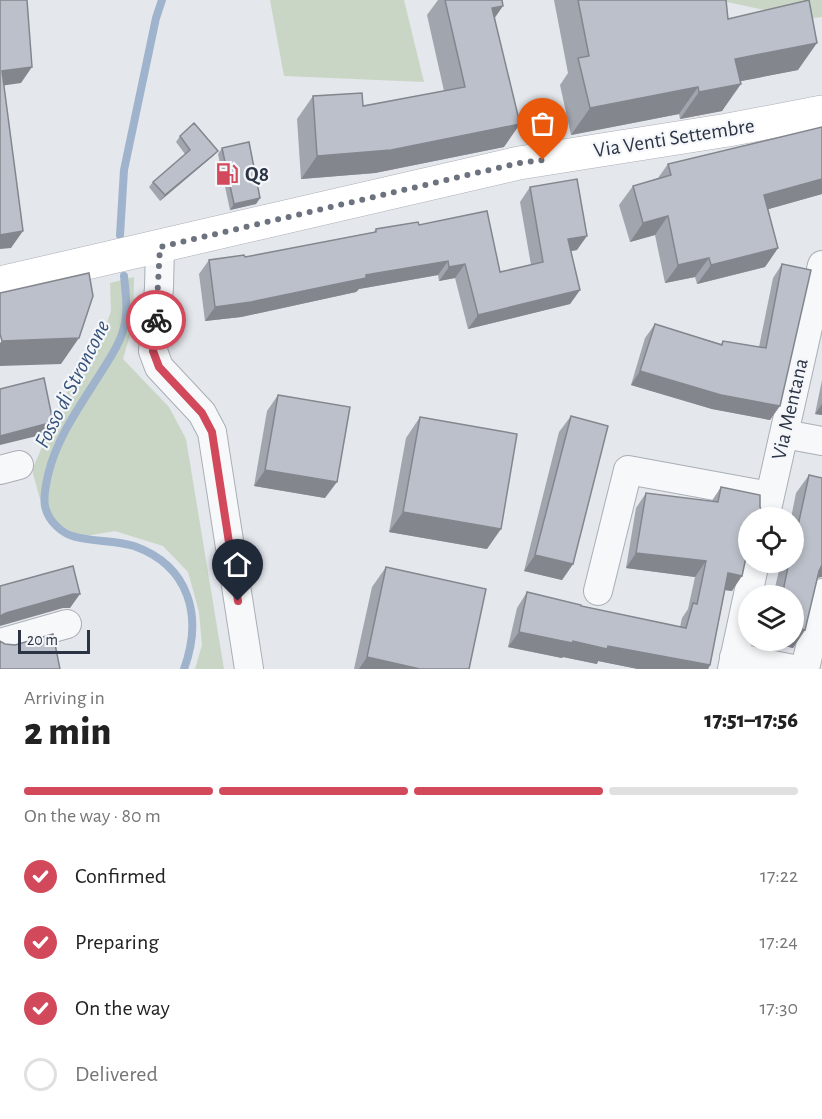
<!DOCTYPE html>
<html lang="en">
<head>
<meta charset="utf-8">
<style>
	body { margin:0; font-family:"Alegreya Sans",sans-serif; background:#f6f6f6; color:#222; height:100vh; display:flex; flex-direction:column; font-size:22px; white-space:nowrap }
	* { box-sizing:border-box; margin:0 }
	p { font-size:20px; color:#767676 }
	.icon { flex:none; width:33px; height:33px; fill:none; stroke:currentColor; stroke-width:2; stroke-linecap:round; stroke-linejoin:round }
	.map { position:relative; height:669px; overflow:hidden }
	.drawer { display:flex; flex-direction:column; background:#fff; flex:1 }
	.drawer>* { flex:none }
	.buttons { position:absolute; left:738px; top:507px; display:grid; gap:12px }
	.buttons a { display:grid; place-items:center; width:66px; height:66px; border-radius:50%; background:#fff; box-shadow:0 3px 9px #0003; font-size:30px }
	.scale { position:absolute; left:18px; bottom:15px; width:72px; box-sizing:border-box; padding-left:6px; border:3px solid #2b3445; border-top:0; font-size:16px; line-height:21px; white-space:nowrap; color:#2b3445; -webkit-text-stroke:4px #f4f6f9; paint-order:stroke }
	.pin { position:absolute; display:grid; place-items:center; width:51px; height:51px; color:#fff; margin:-62px -26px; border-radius:50% 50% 50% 0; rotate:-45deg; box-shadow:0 0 6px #0007 }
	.pin .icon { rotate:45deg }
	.courier { position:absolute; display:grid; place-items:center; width:60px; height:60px; margin:-30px; border:4px solid #d1495b; border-radius:50%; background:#fff; color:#222; box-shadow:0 2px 8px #0007 }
	.headline em { font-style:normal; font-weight:800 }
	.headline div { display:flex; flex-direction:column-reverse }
	.headline { display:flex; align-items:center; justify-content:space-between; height:102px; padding:0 24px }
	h1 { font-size:39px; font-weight:800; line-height:45px }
	.bar { display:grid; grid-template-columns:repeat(4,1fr); gap:9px 6px; align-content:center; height:72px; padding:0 24px }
	.bar i { height:8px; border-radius:4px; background:#e0e0e0 }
	.bar .current { background:#d1495b }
	.bar p { grid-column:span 4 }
	ol { padding:0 24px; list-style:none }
	li { display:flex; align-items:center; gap:18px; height:66px }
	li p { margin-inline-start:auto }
	li .icon { padding:6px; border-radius:50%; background:#d1495b; color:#fff; stroke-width:4 }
	li:last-child { color:#767676 }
	li i { width:33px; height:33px; border:3px solid #e0e0e0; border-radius:50% }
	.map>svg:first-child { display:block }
</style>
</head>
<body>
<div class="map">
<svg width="822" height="669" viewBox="0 0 822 669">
	<rect width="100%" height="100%" fill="#e4e7ec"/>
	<path fill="#c9d6c5" d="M270,0H404L424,82L284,76Z
		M718,0H822V17L806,19Z
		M134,277L133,325L123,359L169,407L186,439L224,669H195L202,645L199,612L188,572L163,546L115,531L80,537L59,524L40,499L32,470L65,395L96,354L111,311L110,283Z"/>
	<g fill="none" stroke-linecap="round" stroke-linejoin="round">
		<path stroke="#9fb4cc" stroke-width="8" d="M120,235L124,170L156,18L162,0
			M124,276C126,296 129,315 122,334C117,349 108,361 100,374C80,406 57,437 48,475C46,485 43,496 45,506C48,521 62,534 76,537C95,542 115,540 134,546C190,566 203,617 184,669"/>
		<g stroke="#a9aeb7" stroke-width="30">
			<path id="street" d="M160,247L159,288L153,351L159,367L202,413L212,432L249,669
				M784,434L822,441
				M0,470L19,465
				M765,518L822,265
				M598,591L628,470L770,496
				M0,643L67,624
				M734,657L793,669
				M732,669L755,562
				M805,669L822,593"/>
		</g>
		<g stroke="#a9aeb7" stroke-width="34">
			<path id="secondary" d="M0,283L519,163L728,130L822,112"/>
		</g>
		<use href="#street" stroke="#f7f8fa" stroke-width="28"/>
		<use href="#secondary" stroke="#fff" stroke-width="33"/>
	</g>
	<path fill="#a1a5ae" d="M438,0H445L495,18L504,147L375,173L301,179L297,119L313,96L363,106L444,91L427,15Z
		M554,0H726L728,19L798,70L740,81L722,111L680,119L679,114L571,135L560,85L568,73Z
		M822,127V194L768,209L778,248L765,267L697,284L695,277L665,283L655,235L630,242L619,205L633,186L658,178L668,164Z
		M180,136L218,151L213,156L160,201L149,187L153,182L185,154L176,142Z
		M222,148L260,198L256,204L230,210L218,154Z
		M530,187L577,250L571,251L580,290L570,304L468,329L455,278L439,281L438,275L359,289L356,292L241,317L205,321L199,274L209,260L245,257L374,232L376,229L419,225L500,272L531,265L520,202Z
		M782,264L770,420L712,409L631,385L645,338L655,324L721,344L723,341L759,347L773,278Z
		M822,380V415L815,414Z
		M278,395L325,498L254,486L267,411Z
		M571,416L573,564L562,580L524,571L559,432Z
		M420,417L487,549L389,532L406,438Z
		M809,475L822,478V577H817L805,630L793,648L763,641L794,640V596H773L781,562H794V518H791L796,493Z
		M721,487L748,518L732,591L725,590L710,665L708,669H638L598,661L597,664L563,657L562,658L508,647L517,608L527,592L581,606L680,627L682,618L688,609L695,577L626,568L636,508L646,493L711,502Z
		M386,567L469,669H354L372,587Z"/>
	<path fill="#83868d" d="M503,6L487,29L492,8Z
		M817,43L798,70L716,86L735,59Z
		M32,67L21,83L0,86L2,71Z
		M741,84L722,111L680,119L699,92Z
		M698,87L679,114L571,135L590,108Z
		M520,124L504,147L375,173L301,179L317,156Z
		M218,151L213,156L160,201L165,195Z
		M822,179V194L751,214L764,195Z
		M260,198L256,204L230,210L234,204Z
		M668,216L655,235L630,242L643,223Z
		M23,231L11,248L0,249V235Z
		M587,236L577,250L558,253L568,239Z
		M778,248L765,267L697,284L711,265Z
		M709,258L695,277L665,283L678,265Z
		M448,261L438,275L359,289L356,292L241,317L205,321L215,307L366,275Z
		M465,264L455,278L439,281L449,267Z
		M580,290L570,304L468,329L478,315Z
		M79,338L61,364L0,366V343L2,341Z
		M640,371L780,406L770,420L712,409L631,385Z
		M822,404V415L815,414Z
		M53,422L45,434L0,445V436Z
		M265,470L337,482L325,498L254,486Z
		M403,512L501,529L487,549L389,532Z
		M636,553L706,561L695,577L626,568Z
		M535,555L573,564L562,580L524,571Z
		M822,565V577L817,578L810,581Z
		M728,573L742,576L732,591L717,589Z
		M73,594H80L70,608H63L0,626V616L6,613Z
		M794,627L805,630L793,648L763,641L794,640Z
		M519,632L573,641L608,646L710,665L708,669H638L598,661L597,664L563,657L562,658L508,647Z
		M367,657L420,669H359Z"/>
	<path fill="#bbc0ca" stroke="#83868d" stroke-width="1.5" d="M0,0H27L32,67L2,71L23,231L0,235Z
		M445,0H502L503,6L492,8L520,124L391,150L317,156L313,96L362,93L363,106L465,87Z
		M578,0H726L728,19L809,0L817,43L735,59L741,84L699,92L698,87L590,108L578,58L589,56Z
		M194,123L218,151L165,195L153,182L190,150L180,136Z
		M822,127V179L764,195L778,248L711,265L709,258L678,265L668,216L643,223L633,186L671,175L668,164Z
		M249,142L260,198L234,204L222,148Z
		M577,179L587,236L568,239L580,290L478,315L465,264L449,267L448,261L366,275V278L251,302L215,307L209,260L244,255L245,257L376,232V229L418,222L419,225L487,211L500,272L543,262L530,187Z
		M782,264L811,270L780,406L721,395L640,371L655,324L722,345L723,341L766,348Z
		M89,273L93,296L79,338L2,341L0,334V293Z
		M44,378L53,422L0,436V389Z
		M278,395L350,407L337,482L265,470Z
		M571,416L608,426L573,564L535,555Z
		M420,417L517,434L501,529L403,512Z
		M809,475L822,478V565L819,571L805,630L794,627V596H782L789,562H794V544Z
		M721,487L760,495V507L762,511L761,518H748V548L742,576L728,573L710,665L608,646L607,649L573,641L572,643L519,632L527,592L581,605V606L686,628L693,603L697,604L706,561L636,553L646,493L718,502Z
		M73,566L80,594H73L6,613L0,616V586Z
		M386,567L486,589L469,669H420L367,657Z
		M53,634L60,669H0V641L5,644L15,645Z"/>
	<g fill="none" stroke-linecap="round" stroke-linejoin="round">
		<path stroke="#6c737f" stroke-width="6" stroke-dasharray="0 10.8" d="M156,320L160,247L519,163L543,160"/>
		<path stroke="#d1495b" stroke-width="8" d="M156,320L153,351L159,367L202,413L212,432L238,601"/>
	</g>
	<defs>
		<g id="fuel-bare" transform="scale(1.8)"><path d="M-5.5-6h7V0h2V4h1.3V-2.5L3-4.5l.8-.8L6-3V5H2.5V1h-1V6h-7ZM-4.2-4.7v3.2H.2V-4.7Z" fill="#d1495b" stroke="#f4f6f9" stroke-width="2.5" paint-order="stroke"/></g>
	</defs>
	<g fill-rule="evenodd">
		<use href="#fuel-bare" x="227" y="174"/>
	</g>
	<g text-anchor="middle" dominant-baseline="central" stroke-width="4.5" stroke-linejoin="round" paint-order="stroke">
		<g font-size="21" fill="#2b3445" stroke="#f4f6f9">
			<text transform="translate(674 138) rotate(-9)">Via Venti Settembre</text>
			<text transform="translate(790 409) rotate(-77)">Via Mentana</text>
		</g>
		<g font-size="21" font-weight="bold" fill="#2b3445" stroke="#f4f6f9" text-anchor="start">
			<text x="245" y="174">Q8</text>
		</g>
		<g font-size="22" font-style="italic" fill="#34527a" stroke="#f4f6f9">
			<text transform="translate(72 384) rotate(-63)">Fosso di Stroncone</text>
		</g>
	</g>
</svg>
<div class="buttons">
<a><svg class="icon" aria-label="locate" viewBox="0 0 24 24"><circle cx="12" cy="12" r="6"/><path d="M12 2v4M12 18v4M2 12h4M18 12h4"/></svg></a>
<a><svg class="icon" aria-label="layers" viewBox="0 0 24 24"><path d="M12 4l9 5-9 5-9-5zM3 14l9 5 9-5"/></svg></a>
</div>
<div class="scale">20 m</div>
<div class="pin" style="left:543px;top:160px;background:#ea580c"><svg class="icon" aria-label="bag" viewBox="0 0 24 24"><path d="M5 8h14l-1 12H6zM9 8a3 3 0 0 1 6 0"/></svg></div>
<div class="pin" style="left:238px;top:601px;background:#1f2937"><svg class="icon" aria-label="home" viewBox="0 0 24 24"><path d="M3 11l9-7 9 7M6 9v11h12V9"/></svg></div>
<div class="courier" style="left:156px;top:320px"><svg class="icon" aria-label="bike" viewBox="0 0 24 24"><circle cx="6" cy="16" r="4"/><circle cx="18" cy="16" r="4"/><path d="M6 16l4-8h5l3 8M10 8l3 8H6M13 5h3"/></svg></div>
</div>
<section class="drawer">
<div class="headline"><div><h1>2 min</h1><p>Arriving in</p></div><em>17:51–17:56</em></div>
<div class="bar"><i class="current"></i><i class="current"></i><i class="current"></i><i></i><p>On the way · 80 m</p></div>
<ol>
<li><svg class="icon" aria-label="check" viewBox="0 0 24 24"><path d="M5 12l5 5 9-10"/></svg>Confirmed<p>17:22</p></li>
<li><svg class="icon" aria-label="check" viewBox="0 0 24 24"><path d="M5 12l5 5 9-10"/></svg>Preparing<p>17:24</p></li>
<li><svg class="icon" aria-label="check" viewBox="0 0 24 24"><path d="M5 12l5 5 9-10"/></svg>On the way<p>17:30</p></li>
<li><i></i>Delivered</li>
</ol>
</section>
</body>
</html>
